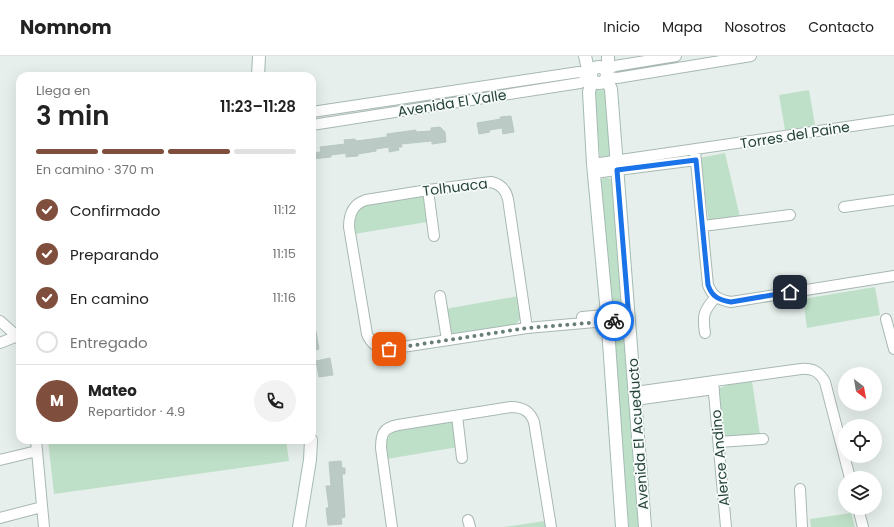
<!DOCTYPE html>
<html lang="es">
<head>
<meta charset="utf-8">
<style>
	body { margin:0; font-family:Poppins,sans-serif; background:#f2f2f2; color:#222; height:100vh; display:flex; flex-direction:column; font-size:15px; white-space:nowrap }
	* { box-sizing:border-box; margin:0 }
	p { font-size:13px; color:#767676 }
	.icon { flex:none; width:22px; height:22px; fill:none; stroke:currentColor; stroke-width:2; stroke-linecap:round; stroke-linejoin:round }
	.map { position:relative; flex:1; overflow:hidden }
	.details { position:absolute; left:16px; top:16px; width:300px; height:372px; display:flex; flex-direction:column; background:#fff; border-radius:12px; box-shadow:0 4px 16px #0002 }
	.details>* { flex:none }
	.needle { width:26px; rotate:149deg }
	.tools { position:absolute; left:838px; top:311px; display:grid; gap:8px }
	.tools a { display:grid; place-items:center; width:44px; height:44px; border-radius:50%; background:#fff; box-shadow:0 4px 16px #0002; font-size:20px }
	.pin { position:absolute; display:grid; place-items:center; width:34px; height:34px; color:#fff; margin:-17px; border-radius:8px; box-shadow:0 2px 6px #0006 }
	.courier { position:absolute; display:grid; place-items:center; width:40px; height:40px; margin:-20px; border:3px solid #1a73e8; border-radius:50%; background:#fff; color:#222; box-shadow:0 1px 5px #0007 }
	.summary em { font-style:normal; font-weight:600 }
	.summary div { display:flex; flex-direction:column-reverse }
	.summary { display:flex; align-items:center; justify-content:space-between; height:68px; padding:0 20px }
	h1 { font-size:26px; font-weight:600; line-height:30px }
	.bar { display:grid; grid-template-columns:repeat(4,1fr); gap:6px 4px; align-content:center; height:48px; padding:0 20px }
	.bar i { height:5px; border-radius:3px; background:#e0e0e0 }
	.bar .current { background:#804e3d }
	.bar p { grid-column:span 4 }
	.line { display:flex; align-items:center; gap:10px; padding:0 20px; border-top:1px solid #e0e0e0 }
	.line div { flex:1 }
	.round { display:grid; place-items:center; flex:none; width:42px; height:42px; border-radius:21px; background:#f2f2f2 }
	ol { padding:0 20px; list-style:none }
	li { display:flex; align-items:center; gap:12px; height:44px }
	li p { margin-inline-start:auto }
	li .icon { padding:4px; border-radius:50%; background:#804e3d; color:#fff; stroke-width:4 }
	li:last-child { color:#767676 }
	li i { width:22px; height:22px; border:2px solid #e0e0e0; border-radius:50% }
	header { display:flex; align-items:center; gap:24px; box-sizing:border-box; height:56px; padding:0 20px; background:#fff; border-bottom:1px solid #e0e0e0 }
	header strong { font-size:19px }
	nav { display:flex; gap:22px; margin-inline-start:auto; font-size:14px }
	.map>svg:first-child { display:block }
</style>
</head>
<body>
<header>
<strong>Nomnom</strong>
<nav><a>Inicio</a><a>Mapa</a><a>Nosotros</a><a>Contacto</a></nav>
</header>
<div class="map">
<svg width="894" height="471" viewBox="0 0 894 471">
	<rect width="100%" height="100%" fill="#e6efeb"/>
	<path fill="#bfe0c8" d="M603,28L606,31L612,97L608,104H603L600,100L594,34L598,30Z
		M809,34L815,69L785,74L779,39Z
		M725,97L740,161L709,166L699,102Z
		M603,122H609L613,125L623,250L621,253H614L611,251L600,125Z
		M423,139L427,166L354,178C354,170 352,159 358,153C367,145 409,142 423,139Z
		M875,231L880,259L807,272L803,243Z
		M519,240L522,261L516,268L450,278L445,253Z
		M622,267L626,270L640,471H629L612,272L614,269Z
		M752,325L760,379L725,383L721,379L718,333L732,327Z
		M454,365L458,391L387,403L386,386L389,380L393,376L403,373Z
		M48,384H286L289,405L54,438Z
		M851,457L855,471H811L810,463Z
		M545,465L546,471H504Z"/>
	<path fill="#bbcac4" stroke="#b8c9c2" d="M511,60L514,76L503,78L502,72L489,74L490,76L479,78L477,67L501,63L500,61Z
		M440,71L445,76L446,86L432,88V85L401,88L402,91H398L399,94L389,96V91L376,93V95L358,98V100L346,101V97L331,99V101L312,103V97L321,96L320,91L345,88L344,84L355,83L356,85L387,81V78L416,74V76L431,75V72Z
		M312,275H316L319,293L312,295Z
		M330,302L333,319L319,321L316,305Z
		M341,405L342,412H345V418H342L345,461L341,462L342,468L328,469L326,452H329L326,430H331L329,406Z"/>
	<g fill="none" stroke-linecap="round" stroke-linejoin="round">
		<g stroke="#a8b8b2" stroke-width="12">
			<path id="street" d="M605,14L615,10L676,0
				M607,21L617,22L751,0
				M312,56L579,16L591,17
				M312,69L580,27L591,22
				M695,95L708,229C712,240 719,244 731,246L894,220
				M593,108L894,64
				M594,117L696,104
				M428,134L434,180
				M844,151L894,144
				M703,170L790,159
				M440,240L447,284
				M582,261L628,257
				M886,263L894,293
				M0,265L17,280L20,284
				M527,272L508,143C506,134 501,128 491,126L428,134L366,144C353,148 349,158 349,171L367,278C371,288 378,293 389,293L527,272L629,263
				M705,277C702,259 704,254 716,241
				M0,287L20,279
				M713,326L726,471
				M635,336L801,313C812,312 819,315 825,326L850,422
				M635,344L714,333
				M457,360L462,402
				M36,384L44,471
				M719,386L763,383
				M0,404L37,395
				M800,433L802,471
				M858,452L863,471
				M0,462L42,451
				M468,464L470,471
				M392,471L381,392C381,378 383,372 398,369L511,351C523,351 530,355 534,366L551,471"/>
		</g>
		<g stroke="#a4bbb3" stroke-width="14">
			<path id="secondary" d="M585,0L587,9L591,16
				M591 19a8 8 0 1 1 16 0a8 8 0 1 1-16 0Z
				M605,14L608,7V0
				M258,20L259,0
				M606,22L611,33L645,471
				M592,23L589,36L593,108L607,258L622,471
				M299,471L310,404L311,384"/>
		</g>
		<use href="#street" stroke="#fff" stroke-width="10"/>
		<use href="#secondary" stroke="#fff" stroke-width="12"/>
	</g>
	<g fill="none" stroke-linecap="round" stroke-linejoin="round">
		<path stroke="#687f78" stroke-width="4" stroke-dasharray="0 7.2" d="M389,293L527,272L614,265"/>
		<path stroke="#1a73e8" stroke-width="5" d="M614,265L629,263L617,114L696,104L708,229C712,241 719,244 731,246L790,236"/>
	</g>
	<g text-anchor="middle" dominant-baseline="central" stroke-width="3.5" stroke-linejoin="round" paint-order="stroke">
		<g font-size="14" fill="#24423a" stroke="#f7fbf9">
			<text transform="translate(452 47) rotate(-9)">Avenida El Valle</text>
			<text transform="translate(795 79) rotate(-9)">Torres del Paine</text>
			<text transform="translate(455 131) rotate(-7)">Tolhuaca</text>
			<text transform="translate(638 378) rotate(-94)">Avenida El Acueducto</text>
			<text transform="translate(720 402) rotate(-95)">Alerce Andino</text>
		</g>
	</g>
</svg>
<div class="tools">
<a><svg class="needle" viewBox="-14 -14 28 28"><path d="M0-13l5 13h-10z" fill="#e53935"/><path d="M0 13l5-13h-10z" fill="#767676"/></svg></a>
<a><svg class="icon" aria-label="locate" viewBox="0 0 24 24"><circle cx="12" cy="12" r="6"/><path d="M12 2v4M12 18v4M2 12h4M18 12h4"/></svg></a>
<a><svg class="icon" aria-label="layers" viewBox="0 0 24 24"><path d="M12 4l9 5-9 5-9-5zM3 14l9 5 9-5"/></svg></a>
</div>
<div class="pin" style="left:389px;top:293px;background:#ea580c"><svg class="icon" aria-label="bag" viewBox="0 0 24 24"><path d="M5 8h14l-1 12H6zM9 8a3 3 0 0 1 6 0"/></svg></div>
<div class="pin" style="left:790px;top:236px;background:#1f2937"><svg class="icon" aria-label="home" viewBox="0 0 24 24"><path d="M3 11l9-7 9 7M6 9v11h12V9"/></svg></div>
<div class="courier" style="left:614px;top:265px"><svg class="icon" aria-label="bike" viewBox="0 0 24 24"><circle cx="6" cy="16" r="4"/><circle cx="18" cy="16" r="4"/><path d="M6 16l4-8h5l3 8M10 8l3 8H6M13 5h3"/></svg></div>
<section class="details">
<div class="summary"><div><h1>3 min</h1><p>Llega en</p></div><em>11:23–11:28</em></div>
<div class="bar"><i class="current"></i><i class="current"></i><i class="current"></i><i></i><p>En camino · 370 m</p></div>
<ol>
<li><svg class="icon" aria-label="check" viewBox="0 0 24 24"><path d="M5 12l5 5 9-10"/></svg>Confirmado<p>11:12</p></li>
<li><svg class="icon" aria-label="check" viewBox="0 0 24 24"><path d="M5 12l5 5 9-10"/></svg>Preparando<p>11:15</p></li>
<li><svg class="icon" aria-label="check" viewBox="0 0 24 24"><path d="M5 12l5 5 9-10"/></svg>En camino<p>11:16</p></li>
<li><i></i>Entregado</li>
</ol>
<div class="line" style="height:72px"><b class="round" style="background:#804e3d;color:#fff">M</b><div><b>Mateo</b><p>Repartidor · 4.9</p></div><a class="round"><svg class="icon" aria-label="phone" viewBox="0 0 24 24"><path d="M5 4h4l2 5-3 2q2 4 5 5l2-3 5 2v4C11 20 4 13 5 4z"/></svg></a></div>
</section>
</div>
</body>
</html>
